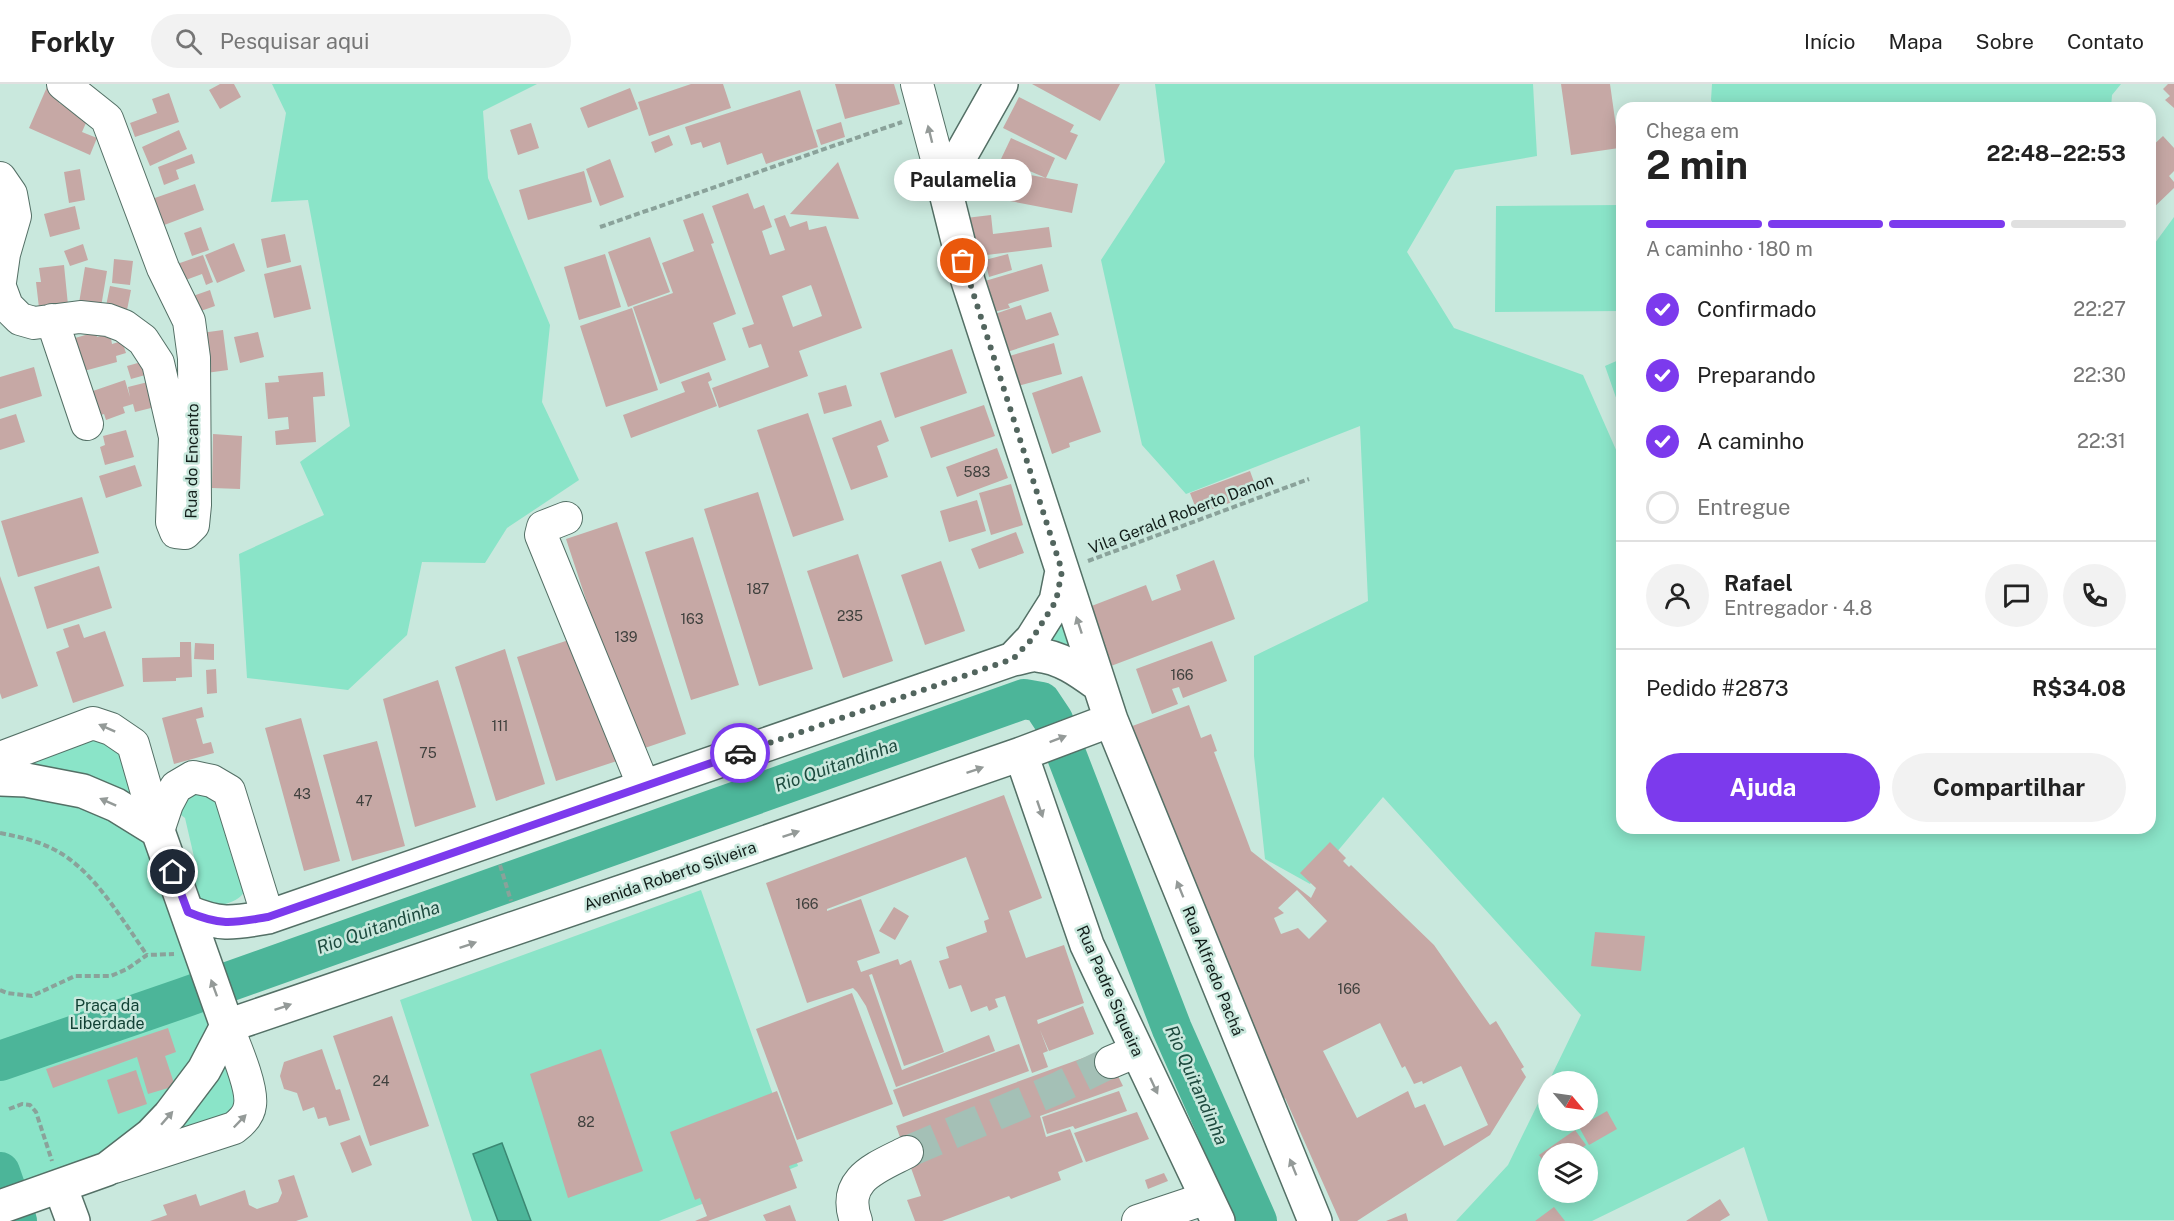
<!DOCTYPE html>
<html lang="pt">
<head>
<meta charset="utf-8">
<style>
	body { margin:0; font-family:"Public Sans",sans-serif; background:#f2f2f2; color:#222; height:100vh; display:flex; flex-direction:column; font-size:22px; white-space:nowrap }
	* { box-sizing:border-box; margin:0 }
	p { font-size:20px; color:#767676 }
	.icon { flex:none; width:33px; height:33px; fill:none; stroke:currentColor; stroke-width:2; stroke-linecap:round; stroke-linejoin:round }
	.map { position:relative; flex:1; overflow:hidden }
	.details { position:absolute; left:1616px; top:18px; width:540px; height:732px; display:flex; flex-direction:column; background:#fff; border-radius:18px; box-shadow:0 3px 15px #0003 }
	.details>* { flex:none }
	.needle { width:39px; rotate:119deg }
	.fabs { position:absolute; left:1538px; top:987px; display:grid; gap:12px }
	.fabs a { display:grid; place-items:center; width:60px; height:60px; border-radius:50%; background:#fff; box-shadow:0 3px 15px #0003; font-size:30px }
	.pin { position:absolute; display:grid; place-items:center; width:51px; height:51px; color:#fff; margin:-26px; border:3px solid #fff; border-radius:50%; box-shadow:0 2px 6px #0007 }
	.courier { position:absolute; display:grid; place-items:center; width:60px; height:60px; margin:-30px; border:4px solid #7c3aed; border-radius:50%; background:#fff; color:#222; box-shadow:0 2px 8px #0007 }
	.bubble { position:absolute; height:42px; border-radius:21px; background:#fff; box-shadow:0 3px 15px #0003; font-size:20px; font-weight:700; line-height:42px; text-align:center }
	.head em { font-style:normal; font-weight:700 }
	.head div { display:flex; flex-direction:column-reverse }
	.head { display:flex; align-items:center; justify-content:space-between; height:102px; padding:0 30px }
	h1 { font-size:39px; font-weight:700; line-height:45px }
	.bar { display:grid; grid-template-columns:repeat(4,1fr); gap:9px 6px; align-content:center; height:72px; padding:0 30px }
	.bar i { height:8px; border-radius:4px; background:#e0e0e0 }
	.bar .selected { background:#7c3aed }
	.bar p { grid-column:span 4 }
	.line { display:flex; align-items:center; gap:15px; padding:0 30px; border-top:2px solid #e0e0e0 }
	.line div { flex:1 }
	.round { display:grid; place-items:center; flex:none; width:63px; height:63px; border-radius:32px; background:#f2f2f2 }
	ol { padding:0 30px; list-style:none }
	li { display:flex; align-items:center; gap:18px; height:66px }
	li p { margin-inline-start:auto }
	li .icon { padding:6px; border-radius:50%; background:#7c3aed; color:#fff; stroke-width:4 }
	li:last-child { color:#767676 }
	li i { width:33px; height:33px; border:3px solid #e0e0e0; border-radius:50% }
	.button { display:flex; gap:12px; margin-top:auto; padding:12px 30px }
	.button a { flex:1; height:69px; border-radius:36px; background:#7c3aed; color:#fff; font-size:24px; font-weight:700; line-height:69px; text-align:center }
	.button a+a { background:#f2f2f2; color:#222 }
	header { display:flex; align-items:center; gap:36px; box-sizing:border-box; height:84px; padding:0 30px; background:#fff; border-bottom:2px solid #e0e0e0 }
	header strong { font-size:28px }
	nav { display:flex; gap:33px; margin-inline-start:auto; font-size:21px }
	.search { width:420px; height:54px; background:#f2f2f2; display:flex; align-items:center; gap:15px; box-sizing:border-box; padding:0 21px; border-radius:33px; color:#767676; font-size:22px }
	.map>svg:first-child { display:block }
</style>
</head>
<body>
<header>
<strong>Forkly</strong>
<div class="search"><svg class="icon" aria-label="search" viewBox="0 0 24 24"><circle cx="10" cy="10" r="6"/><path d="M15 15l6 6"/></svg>Pesquisar aqui</div>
<nav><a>Início</a><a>Mapa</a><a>Sobre</a><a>Contato</a></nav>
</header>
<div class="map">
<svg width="2174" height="1137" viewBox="0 0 2174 1137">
	<rect width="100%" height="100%" fill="#c9e8dd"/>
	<path fill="#8ae4c8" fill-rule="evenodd" d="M272,0H537L483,27L488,94L550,241L542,318L579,396L507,444L485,479L422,478L407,551L348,606L247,594L239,470L324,431L300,378L350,342L308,116L271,118L286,29Z
		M1155,0H1533L1537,72L1455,86L1407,168L1454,244L1583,291L1617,368L1621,369L1622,744H2150V152L2155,159L2174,133V1136L1768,1137L1744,1063L1592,1137H1456L1508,1081L1548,999V1036H1587V998L1549,997L1581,931L1383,713L1310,800L1265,775L1254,672V572L1368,517L1360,342L1186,410L1142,361L1101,176L1165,78ZM1548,1070H1587V1108H1548Z
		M1712,0H2121L2112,11L2111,24H1715L1711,16Z
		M1621,121V227L1495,228L1496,122Z
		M1621,275V328L1605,282Z
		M1065,522L1079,567L1043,557Z
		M90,654L122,665L142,722L34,686L32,676Z
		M0,698H26L156,751L224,942L150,1049L0,1120Z
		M198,708L209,711L216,719L232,774L245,779L249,800C247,803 244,809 241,812C231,821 211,825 200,816C196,812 193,805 190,799L198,790L185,734L177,728L181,718Z
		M701,806L798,1082L659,1137H472L400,916Z
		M223,968L239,1021L220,1039L167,1048Z"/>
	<path fill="#4cb599" stroke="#3b8873" stroke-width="1.5" d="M502,1059L531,1137H498L473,1070Z"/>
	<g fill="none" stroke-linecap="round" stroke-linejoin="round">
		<path stroke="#4cb599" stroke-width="40" d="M0,977L183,914L1024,615L1041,618L1053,636L1172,945L1257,1137
			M0,1088L17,1137"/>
	</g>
	<path fill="#c6a8a5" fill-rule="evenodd" d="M220,0H234L241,13L220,25L209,6Z
		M691,0H723L731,24L649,52L638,18Z
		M835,0H894L900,20L845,35Z
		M1032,0H1120L1100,37Z
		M1561,0H1610L1619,64L1571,71Z
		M2168,0H2174V24L2165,16L2170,12L2163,5Z
		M47,3L63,10L59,19L89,32L82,48L97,54L90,71L29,44Z
		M630,4L638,25L588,44L580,24Z
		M800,6L818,63L766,80L762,69L727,81L720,58L703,64L701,58L691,61L685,43Z
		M169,9L179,38L135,53L130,39L157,29L152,15Z
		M1019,13L1074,41L1070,48L1078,51L1066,76L1003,44Z
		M841,38L845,53L821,61L816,46Z
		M531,39L539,64L518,71L510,46Z
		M2150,43L2156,48L2150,58Z
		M179,46L187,65L150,82L142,63Z
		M669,51L673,61L655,69L651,58Z
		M2163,52L2174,64V87L2169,92L2174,98V104L2150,127V70L2151,68L2150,64Z
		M1011,54L1055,74L1046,94L1001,75Z
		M192,70L195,79L176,86L179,95L164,101L158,83Z
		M610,75L624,113L600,122L586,85Z
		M838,78L859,135L790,130Z
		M80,85L85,116L69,119L64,88Z
		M999,85L1078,100L1072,129L994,114Z
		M584,87L592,118L528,136L519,106Z
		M195,100L204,126L159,143L149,116Z
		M748,109L754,125L764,121L772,143L762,147L770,171L785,166L774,135L785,131L790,143L807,137L809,146L826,142L862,244L799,267L808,292L719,324L712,304L769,283L761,260L749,264L742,244L754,240L712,122ZM811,201L822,232L793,243L782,212Z
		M75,122L80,145L50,153L44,130Z
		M703,129L714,159L711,160L736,230L713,239L726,276L660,300L633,223L673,209L662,179L694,167L683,136Z
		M991,131L993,150L1049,143L1052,163L970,173L966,134Z
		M201,143L209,166L192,172L184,149Z
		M285,150L291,178L267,184L261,155Z
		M650,153L670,208L628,223L608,168Z
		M234,159L245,187L217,199L205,171Z
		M83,160L88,176L70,182L64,167Z
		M605,170L621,223L579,236L564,183Z
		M1008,170L1012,186L989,193L985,176Z
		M203,171L213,198L206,201L202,190L183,197L177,180Z
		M114,175L133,177L130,201L112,199Z
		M1042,180L1049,207L1008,220L1010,224L994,228L985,197Z
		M64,181L68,221L39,224L36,198H41L39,184Z
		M301,181L311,225L274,234L264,190Z
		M85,183L107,187L101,223L79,219Z
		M110,202L131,206L126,231L105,227Z
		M210,206L215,222L195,229L190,213Z
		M1021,221L1026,236L1051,228L1059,251L1004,269L992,231Z
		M632,224L658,306L606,323L580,242Z
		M223,246L228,286L206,289L201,249Z
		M96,248L97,253L110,249L112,260L122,257L126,269L116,272L117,278L84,287L75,254Z
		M258,248L264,273L240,279L234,253Z
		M1054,259L1062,290L1014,303L1006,273Z
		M952,265L967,309L895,334L880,289Z
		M145,277L149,290L131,295L127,282Z
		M34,283L42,312L0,325V293Z
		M323,288L325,312L313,313L316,358L276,361L275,347L289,345L288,333L268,335L265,299L279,298L278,292Z
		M709,288L712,296L708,298L717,322L631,354L623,331L685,308L681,298Z
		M1082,292L1101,348L1069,359L1070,363L1052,370L1032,309Z
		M125,296L130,313L128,303L152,297L159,322L135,328L133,320L123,323L125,329L106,336L104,330L98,332L90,308Z
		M846,301L852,322L824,330L818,309Z
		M984,321L995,352L931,374L920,343Z
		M808,329L844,436L793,453L757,346Z
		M16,330L25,358L0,366V335Z
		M881,336L889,357L877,362L888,393L851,406L832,354Z
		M126,346L134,373L105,381L100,363L105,361L103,352Z
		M213,350L242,352L240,405L212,404Z
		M997,364L1008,394L957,413L946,383Z
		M135,381L142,402L106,414L99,392Z
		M1250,387L1258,409L1198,430L1190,409Z
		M1011,400L1023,441L991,451L979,409Z
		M758,408L813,585L759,602L704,425Z
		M82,413L99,469L18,493L1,437Z
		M977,416L986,447L949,458L940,427Z
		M617,438L686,650L636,667L566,455Z
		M1016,448L1024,469L979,485L971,465Z
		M693,453L739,601L691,616L645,468Z
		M858,470L893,577L843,594L807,487Z
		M1214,476L1235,535L1111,582L1089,523L1146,501L1152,517L1181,506L1176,491Z
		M941,477L965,547L925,561L901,491Z
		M99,482L112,524L47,545L34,503Z
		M0,492L38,602L2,615L0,609Z
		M79,540L84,554L105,547L124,602L73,619L56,568L69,563L63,545Z
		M581,552L620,676L556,697L517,573Z
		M1212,557L1227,597L1183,614L1179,603L1172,605L1178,620L1152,630L1136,585Z
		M180,558H191L192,593L176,594V597L143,598L142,574L180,573Z
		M195,559L214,560V576L194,575Z
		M505,565L545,700L496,717L455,583Z
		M216,585L217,609L207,610L206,586Z
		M438,596L476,723L415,743L383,615Z
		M1189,621L1201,654L1211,650L1217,667L1214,668L1251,767L1311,814L1316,804L1300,789L1330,758L1346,774L1343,777L1349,783L1351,781L1434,861L1490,941L1496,937L1524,983L1521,985L1526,993L1490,1051L1357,1137H1340L1285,1014L1282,1016L1127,644ZM1297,806L1327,837L1309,855L1298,844L1281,850L1274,834L1284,829L1278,824ZM1380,939L1402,984L1405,982L1414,1000L1422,997L1423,1000L1461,982L1488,1041L1444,1062L1425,1020L1415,1024L1408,1007L1357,1034L1323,967Z
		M202,623L204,633L196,635L203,660L211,658L214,669L174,680L162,634Z
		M301,634L340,777L304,787L265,644Z
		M377,657L405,762L352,777L323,671Z
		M1004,711L1042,814L1009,827L1026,874L1064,861L1084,919L1037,936L1038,940L1083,922L1094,950L1049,967L1040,946L1048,967L1043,969L1048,983L1032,989L1005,912L995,915L998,923L989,927L987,922L971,928L961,901L949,905L939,877L949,874L946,863L987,848L984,837L989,835L966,773L827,825V827L861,815L880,869L857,877L861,888L898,875L900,881L911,876L944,968L904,982L872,890L869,891L902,986L989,951L995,967L896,1003L866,922L857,908L853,904L807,919L766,799Z
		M894,823L909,832L895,856L879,847Z
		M1595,848L1645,852L1641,887L1591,882Z
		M852,909L893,1020L797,1056L756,945Z
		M392,932L429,1042L370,1062L333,952Z
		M168,944L176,968L165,972L175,1002L148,1010L137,973L53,1004L46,985Z
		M1019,960L1029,987L903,1033L893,1006Z
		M322,965L336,1006L340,1005L350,1036L329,1042L326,1033L318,1035L314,1023L303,1027L297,1009L284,1005L280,992L284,978Z
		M601,965L643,1087L568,1114L530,990Z
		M1105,966L1123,1002L1040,1032L1046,1053L1070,1045L1083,1078L1058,1088L1061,1096L1011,1115L1009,1112L942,1137H915L907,1116L921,1112L896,1042Z
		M136,986L147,1020L118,1030L107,996Z
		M777,1007L803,1077L789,1082L797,1104L708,1137H695L707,1132L700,1114L695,1116L670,1048Z
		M1119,1007L1127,1027L1075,1045L1073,1042L1047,1050L1042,1033Z
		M1607,1027L1617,1045L1589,1061L1579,1043Z
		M1137,1028L1149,1055L1086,1078L1074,1049Z
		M1575,1046L1586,1061L1574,1070H1548V1084L1539,1071Z
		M360,1051L372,1081L352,1089L340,1059Z
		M1164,1089L1168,1097L1148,1105L1145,1096Z
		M294,1091L308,1133L296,1137H150L167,1131L163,1121L196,1110L200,1122L245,1106L249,1121L257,1125L278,1118L282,1109L278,1096Z
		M1720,1115L1730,1131L1720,1137H1686Z
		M790,1121L796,1137H766L763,1131Z
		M1554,1123L1565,1137H1535Z
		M1406,1129L1408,1137H1386Z"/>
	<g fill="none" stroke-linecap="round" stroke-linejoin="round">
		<path stroke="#a4c0b6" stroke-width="32" stroke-dasharray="32 16" stroke-linecap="butt" d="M907,1068L1058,1004L1111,978"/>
		<g stroke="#547066" stroke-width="34">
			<path id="minor" d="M917,0L944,101
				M0,94L11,110L15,132L4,170L0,198
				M0,203L7,222L20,235L34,239L80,233L108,236L124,242L143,256L158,279L175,353L172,438L176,448L185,449L193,441L195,421L194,274L189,237L163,184L107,35L63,0
				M52,236L87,340
				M566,434L543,443L541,451L644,703
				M0,674L93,639L111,645L133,660L158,747
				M158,747L167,720L176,703L193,693L212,697L229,707L268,833
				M1111,978L1137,967
				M114,1083L234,1044C242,1038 249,1031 250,1021C253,1003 234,960 227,942
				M856,1137C841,1095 876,1084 907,1068
				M1138,1137L1207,1114"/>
		</g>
		<g stroke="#547066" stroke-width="36">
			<path id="major" d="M1001,0L944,101L968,197L1111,636L1315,1137
				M1013,575L1032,555L1056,517L1062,487
				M1021,670L1087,861L1218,1137
				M0,695L26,696L83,707L116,721L158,747L227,942
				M188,828C221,842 233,839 268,833L1013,575C1021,574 1030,570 1037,571C1061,573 1081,588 1099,601
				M227,942L680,788L1021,670L1111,636
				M60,1102L73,1137
				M0,1123L107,1085L151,1051L170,1031L204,986L227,942"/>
		</g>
		<path stroke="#8aa29a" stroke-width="4" stroke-dasharray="6 3" stroke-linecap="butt" d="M600,143L902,38
			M1088,477L1309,395
			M0,749C20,753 39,757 57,767C95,788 122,836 147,871
			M500,781L511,817
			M0,906L7,909L32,912L75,892H111L127,885L147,871L174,870
			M9,1025L22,1020L30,1021L36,1028L52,1077"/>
		<use href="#minor" stroke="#fff" stroke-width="32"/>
		<use href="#major" stroke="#fff" stroke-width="33"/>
	</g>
	<defs><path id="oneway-solid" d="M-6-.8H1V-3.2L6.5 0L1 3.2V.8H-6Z" transform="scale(1.5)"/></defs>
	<g fill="#949a98">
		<use href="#oneway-solid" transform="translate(930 50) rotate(-104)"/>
		<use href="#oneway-solid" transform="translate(1079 541) rotate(-108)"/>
		<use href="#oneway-solid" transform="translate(107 644) rotate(-156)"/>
		<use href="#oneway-solid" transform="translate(1058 655) rotate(-21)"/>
		<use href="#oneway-solid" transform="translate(975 686) rotate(-19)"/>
		<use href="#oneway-solid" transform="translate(108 718) rotate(-156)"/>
		<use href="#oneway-solid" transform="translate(1040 725) rotate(71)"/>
		<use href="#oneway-solid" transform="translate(791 750) rotate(-19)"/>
		<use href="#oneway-solid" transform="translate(1180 805) rotate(-112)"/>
		<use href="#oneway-solid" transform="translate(468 861) rotate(-19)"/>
		<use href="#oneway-solid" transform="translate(214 904) rotate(-110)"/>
		<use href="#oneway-solid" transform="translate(283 923) rotate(-19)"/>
		<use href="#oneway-solid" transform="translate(1154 1002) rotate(65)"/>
		<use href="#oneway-solid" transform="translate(167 1034) rotate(-49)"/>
		<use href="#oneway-solid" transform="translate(240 1037) rotate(-46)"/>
		<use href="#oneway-solid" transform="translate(1293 1083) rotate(-112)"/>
	</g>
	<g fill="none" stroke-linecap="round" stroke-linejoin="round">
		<path stroke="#52655e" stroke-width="6" stroke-dasharray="0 10.8" d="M740,669L1013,575L1032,555L1056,517L1062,487L963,177"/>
		<path stroke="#7c3aed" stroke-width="8" d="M173,788L188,828C221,842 233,839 268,833L740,669"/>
	</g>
	<g text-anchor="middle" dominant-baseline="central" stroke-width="5" stroke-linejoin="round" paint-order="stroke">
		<g font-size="14" fill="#3f403d">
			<text x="977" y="388">583</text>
			<text x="758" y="505">187</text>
			<text x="850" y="532">235</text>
			<text x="692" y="535">163</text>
			<text x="626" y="553">139</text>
			<text x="1182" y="591">166</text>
			<text x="500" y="642">111</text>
			<text x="428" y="669">75</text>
			<text x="302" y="710">43</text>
			<text x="364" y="717">47</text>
			<text x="807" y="820">166</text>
			<text x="1349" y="905">166</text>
			<text x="381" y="997">24</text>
			<text x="586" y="1038">82</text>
		</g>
		<g font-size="16" fill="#121e1a" stroke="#c9e8dd">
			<text transform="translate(192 377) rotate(-89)">Rua do Encanto</text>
			<text transform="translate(1181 430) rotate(-21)">Vila Gerald Roberto Danon</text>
			<text transform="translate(670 792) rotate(-19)">Avenida Roberto Silveira</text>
			<text transform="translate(1213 887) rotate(68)">Rua Alfredo Pachá</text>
			<text transform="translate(1110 907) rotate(66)">Rua Padre Siqueira</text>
		</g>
		<g font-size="16" fill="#114034" stroke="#c9e8dd">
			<text x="107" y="921">Praça da<tspan x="107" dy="18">Liberdade</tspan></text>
		</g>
		<g font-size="18" font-style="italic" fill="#1e4b3f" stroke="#c9e8dd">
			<text transform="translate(836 681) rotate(-19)">Rio Quitandinha</text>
			<text transform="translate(378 843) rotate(-19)">Rio Quitandinha</text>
			<text transform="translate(1197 1001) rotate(66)">Rio Quitandinha</text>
		</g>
	</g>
</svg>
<div class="fabs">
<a><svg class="needle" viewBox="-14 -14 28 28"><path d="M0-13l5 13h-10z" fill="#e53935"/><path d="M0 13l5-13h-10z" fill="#767676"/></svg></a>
<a><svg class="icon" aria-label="layers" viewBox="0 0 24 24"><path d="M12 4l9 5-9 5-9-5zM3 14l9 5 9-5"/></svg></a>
</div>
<div class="pin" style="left:963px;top:177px;background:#ea580c"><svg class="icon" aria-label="bag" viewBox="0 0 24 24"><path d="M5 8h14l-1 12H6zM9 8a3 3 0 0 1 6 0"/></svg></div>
<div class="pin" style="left:173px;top:788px;background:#1f2937"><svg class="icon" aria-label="home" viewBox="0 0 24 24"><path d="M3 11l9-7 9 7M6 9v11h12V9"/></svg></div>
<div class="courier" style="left:740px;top:669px"><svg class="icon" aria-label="car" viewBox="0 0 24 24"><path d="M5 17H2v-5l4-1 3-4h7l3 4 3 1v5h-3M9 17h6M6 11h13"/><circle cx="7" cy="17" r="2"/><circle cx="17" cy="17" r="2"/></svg></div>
<div class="bubble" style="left:894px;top:75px;width:138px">Paulamelia</div>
<section class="details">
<div class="head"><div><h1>2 min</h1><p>Chega em</p></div><em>22:48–22:53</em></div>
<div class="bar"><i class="selected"></i><i class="selected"></i><i class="selected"></i><i></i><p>A caminho · 180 m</p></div>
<ol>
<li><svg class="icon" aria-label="check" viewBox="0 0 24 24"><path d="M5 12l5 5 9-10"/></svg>Confirmado<p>22:27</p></li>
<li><svg class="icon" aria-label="check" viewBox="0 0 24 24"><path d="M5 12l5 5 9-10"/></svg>Preparando<p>22:30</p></li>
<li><svg class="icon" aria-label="check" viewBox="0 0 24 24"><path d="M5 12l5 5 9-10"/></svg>A caminho<p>22:31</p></li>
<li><i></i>Entregue</li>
</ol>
<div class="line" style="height:108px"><a class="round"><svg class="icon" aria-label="person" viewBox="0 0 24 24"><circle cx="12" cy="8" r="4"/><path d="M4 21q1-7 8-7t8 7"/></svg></a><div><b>Rafael</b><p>Entregador · 4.8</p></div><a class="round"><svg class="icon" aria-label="chat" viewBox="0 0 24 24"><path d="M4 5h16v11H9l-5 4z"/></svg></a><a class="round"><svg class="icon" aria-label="phone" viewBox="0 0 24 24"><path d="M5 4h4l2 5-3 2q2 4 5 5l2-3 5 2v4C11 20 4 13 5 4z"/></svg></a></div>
<div class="line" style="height:78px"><div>Pedido #2873</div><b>R$34.08</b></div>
<div class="button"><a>Ajuda</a><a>Compartilhar</a></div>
</section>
</div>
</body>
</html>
